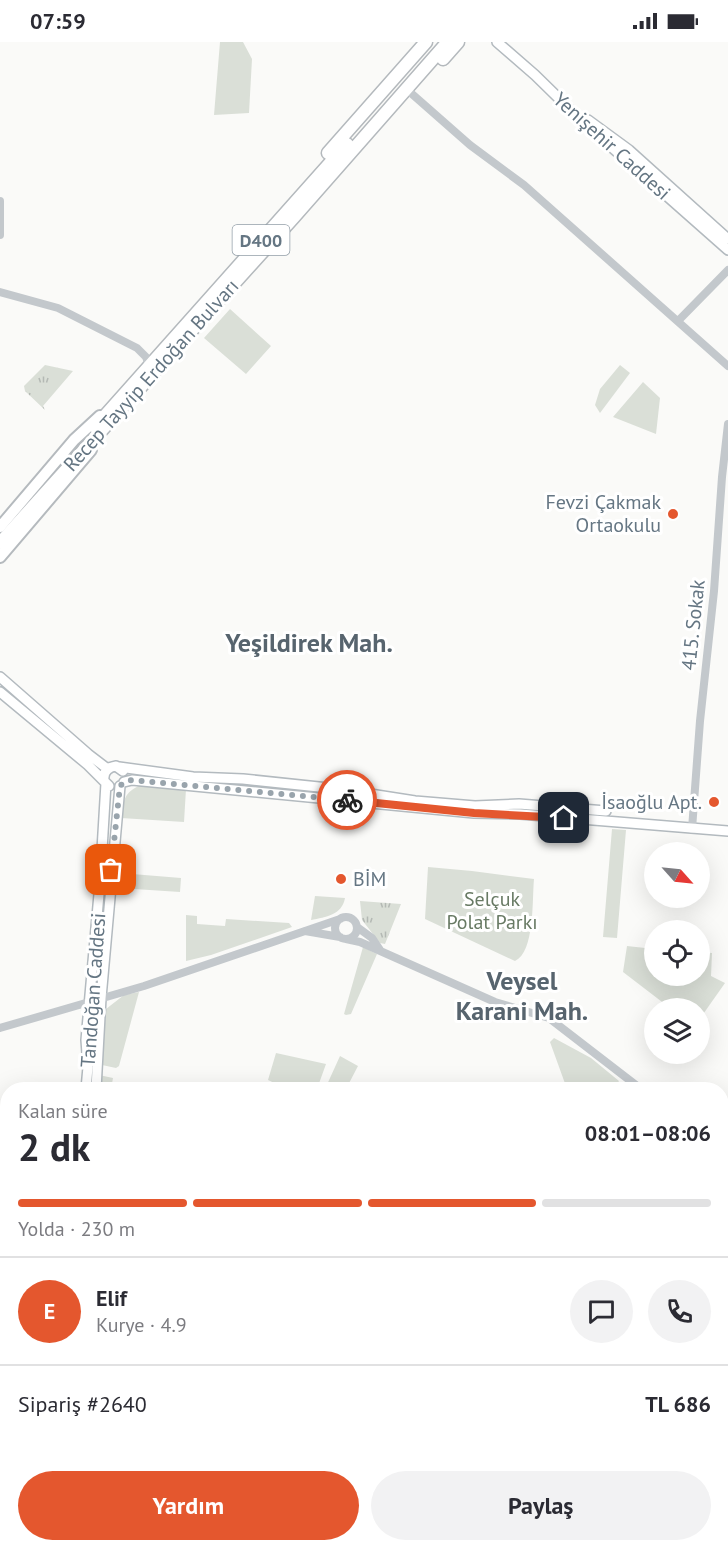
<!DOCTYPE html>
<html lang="tr">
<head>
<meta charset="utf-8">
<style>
	body { margin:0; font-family:"PT Sans",sans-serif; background:#f2f2f3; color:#2b2b33; height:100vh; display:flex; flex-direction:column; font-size:22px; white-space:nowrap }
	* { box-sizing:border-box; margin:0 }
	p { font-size:20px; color:#7c7c81 }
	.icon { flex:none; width:33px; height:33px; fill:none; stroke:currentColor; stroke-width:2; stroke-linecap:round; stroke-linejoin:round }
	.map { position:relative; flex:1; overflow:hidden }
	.drawer { position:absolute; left:0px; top:1040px; width:729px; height:470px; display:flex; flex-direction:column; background:#fff; border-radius:24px 24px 0 0; box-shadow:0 6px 24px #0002 }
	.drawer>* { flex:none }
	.needle { width:39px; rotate:117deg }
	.fabs { position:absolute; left:644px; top:800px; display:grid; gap:12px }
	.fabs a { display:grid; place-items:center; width:66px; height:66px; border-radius:50%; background:#fff; box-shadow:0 6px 24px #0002; font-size:30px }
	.pin { position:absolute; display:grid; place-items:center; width:51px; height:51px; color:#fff; margin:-26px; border-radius:12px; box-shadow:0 3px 9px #0006 }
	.courier { position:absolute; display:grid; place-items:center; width:60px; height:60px; margin:-30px; border:4px solid #e4572e; border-radius:50%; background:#fff; color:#222; box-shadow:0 2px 8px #0007 }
	.overview em { font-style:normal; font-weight:600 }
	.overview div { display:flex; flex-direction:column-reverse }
	.overview { display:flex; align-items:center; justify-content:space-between; height:102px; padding:0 18px }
	h1 { font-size:39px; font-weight:600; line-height:45px }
	.bar { display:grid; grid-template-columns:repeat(4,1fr); gap:9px 6px; align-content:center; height:72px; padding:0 18px }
	.bar i { height:8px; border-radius:4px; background:#e1e1e2 }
	.bar .active { background:#e4572e }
	.bar p { grid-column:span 4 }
	.line { display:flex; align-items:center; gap:15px; padding:0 18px; border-top:2px solid #e1e1e2 }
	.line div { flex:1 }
	.round { display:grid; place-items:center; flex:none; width:63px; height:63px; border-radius:32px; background:#f2f2f3 }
	.primary-button { display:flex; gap:12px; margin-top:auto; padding:12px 18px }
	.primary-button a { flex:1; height:69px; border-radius:36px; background:#e4572e; color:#fff; font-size:24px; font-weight:600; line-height:69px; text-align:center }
	.primary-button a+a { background:#f2f2f3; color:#2b2b33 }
	.status { display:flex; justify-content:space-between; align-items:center; height:42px; padding:0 30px; background:#fff; direction:ltr }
	.status svg { height:16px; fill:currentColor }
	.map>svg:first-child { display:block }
</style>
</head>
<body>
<div class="status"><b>07:59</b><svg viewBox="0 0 49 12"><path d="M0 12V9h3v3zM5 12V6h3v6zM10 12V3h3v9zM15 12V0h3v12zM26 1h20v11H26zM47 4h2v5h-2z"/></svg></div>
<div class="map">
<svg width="728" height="1508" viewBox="0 0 728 1508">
	<defs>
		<pattern id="grass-tufts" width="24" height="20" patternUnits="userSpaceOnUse" patternTransform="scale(1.5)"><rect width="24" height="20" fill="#dadfd7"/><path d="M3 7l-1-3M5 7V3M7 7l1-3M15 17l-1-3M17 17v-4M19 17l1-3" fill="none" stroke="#b4b9b4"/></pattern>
		<pattern id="water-ripples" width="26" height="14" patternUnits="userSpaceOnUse" patternTransform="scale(1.5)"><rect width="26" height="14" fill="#bbc7cb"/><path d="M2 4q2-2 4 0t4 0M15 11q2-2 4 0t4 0" fill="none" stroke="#9ca6aa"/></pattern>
	</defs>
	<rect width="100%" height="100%" fill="#fafaf8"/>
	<path fill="url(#grass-tufts)" d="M45,323L73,329L43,364L45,368L25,349L24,344Z
		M360,859L401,862L385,902L380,901L362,878Z"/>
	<path fill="#dadfd7" d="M220,0H243L252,17L249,71L214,73Z
		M230,267L271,304L246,332L204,296Z
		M620,323L630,331L600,371L595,363L600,347Z
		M643,340L660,356L656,392L613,375Z
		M141,743L186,747L184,780L121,776C123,759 124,750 141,743Z
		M612,787L626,788L617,896L603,895Z
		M428,825L472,829L534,837C532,857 535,910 515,919L425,877Z
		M120,831L181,836L180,850L119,846Z
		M315,854L345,856C342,873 326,875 311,878Z
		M186,873L197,874V882L225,884L226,877L289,881L292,885L211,913L186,919Z
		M627,904L654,907V933H699V910L712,911L711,934L725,941L699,978V966H670L623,930Z
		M363,905L377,912L351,972L346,973L344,972Z
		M139,950L119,1024L116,1026L102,1023L106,967L124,953Z
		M554,996L591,1016L619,1039L614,1047H567L550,1000Z
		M276,1011L326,1022L317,1047H287L268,1038Z
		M340,1014L358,1024L346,1047H325Z
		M99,1033L113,1036L111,1047H97Z
		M722,1208L728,1212V1298L722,1287Z"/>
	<path fill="url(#water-ripples)" d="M259,1502H327L317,1508H251Z
		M593,1502H676L690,1508H608Z"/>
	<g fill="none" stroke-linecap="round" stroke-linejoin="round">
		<path stroke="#bbc7cb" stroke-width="2" d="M0,1220L8,1218
			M722,1432L728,1434"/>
		<g stroke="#b3babf" stroke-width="12">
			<path id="secondary" d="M497,0L535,33L582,79L728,208
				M588,78L629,108L728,197
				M0,635L88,712L105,725L109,726
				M0,650L88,723L109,744
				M119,725L193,735L243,737L338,747L415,759L475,764L519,762L606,769
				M104,738C103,730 108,725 116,724L123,729
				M124,740L132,738L474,771L520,772L728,789
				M86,1047L88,1025L86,998L100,841L106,741
				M96,1047L101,956L120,744"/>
		</g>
		<g stroke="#b5babe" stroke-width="14">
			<path id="primary" d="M0,485L74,398L100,374
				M0,515L91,408"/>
		</g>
		<g stroke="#b4b9bd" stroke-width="15">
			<path id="trunk" d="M443,17L458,0
				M328,111L426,0
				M95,385L347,102
				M0,501L294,175L445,3
				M0,1131H8
				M0,1145L8,1144
				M722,1470L728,1474
				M722,1486L728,1489"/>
		</g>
		<path stroke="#c3c8cc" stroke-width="8" d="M412,52L470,103L524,143L728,324
			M0,159V193
			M0,250L58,266L137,306L146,315L149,323
			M678,279L728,228
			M692,787L700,679L714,549L722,435L728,382
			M335 886a11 11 0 1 1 22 0a11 11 0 1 1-22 0Z
			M357,885L372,896L380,908
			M305,889L340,895
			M346,897L360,900L495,960L549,976L641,1047
			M0,986L144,944L340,877
			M722,1104L728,1108
			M0,1241L8,1240
			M0,1455L8,1456
			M225,1508L234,1502
			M490,1508L492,1502
			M499,1508L502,1502"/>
		<use href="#secondary" stroke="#fff" stroke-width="9"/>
		<use href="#primary" stroke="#fff" stroke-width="10"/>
		<use href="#trunk" stroke="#fff" stroke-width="12"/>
	</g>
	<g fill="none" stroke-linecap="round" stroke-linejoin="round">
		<path stroke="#99a4ac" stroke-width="6" stroke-dasharray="0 10.8" d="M111,828L120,744L124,740L132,738L347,758"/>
		<path stroke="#e4572e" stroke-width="8" d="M347,758L474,771L564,776"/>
	</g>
	<g fill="#e4572e" stroke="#fff" stroke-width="2">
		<circle cx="673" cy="472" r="6"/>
		<circle cx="714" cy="760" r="6"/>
		<circle cx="341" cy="837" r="6"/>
	</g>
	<g text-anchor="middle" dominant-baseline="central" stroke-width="6" stroke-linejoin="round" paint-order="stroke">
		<rect fill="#fff" stroke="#939fa8" stroke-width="1.5" x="232.5" y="183" width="57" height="30" rx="4.5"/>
		<g font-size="18" font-weight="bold" fill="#657683">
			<text x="261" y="198">D400</text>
		</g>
		<g font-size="20" fill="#657683" stroke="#fff">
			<text transform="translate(612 104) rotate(42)">Yenişehir Caddesi</text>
			<text transform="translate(151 333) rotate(-48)">Recep Tayyip Erdoğan Bulvarı</text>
			<text transform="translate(693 583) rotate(-84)">415. Sokak</text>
			<text transform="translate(93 948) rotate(-86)">Tandoğan Caddesi</text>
		</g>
		<g font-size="20" fill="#657683" stroke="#fff" text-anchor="end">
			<text x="661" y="460">Fevzi Çakmak<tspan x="661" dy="23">Ortaokulu</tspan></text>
			<text x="702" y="760">İsaoğlu Apt.</text>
			<text x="353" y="837" text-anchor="start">BİM</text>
		</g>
		<g font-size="20" fill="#687a64" stroke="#fff">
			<text x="492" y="857">Selçuk<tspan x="492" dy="23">Polat Parkı</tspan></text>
		</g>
		<g font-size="26" font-weight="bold" fill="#57646e" stroke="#fff">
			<text x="309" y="600">Yeşildirek Mah.</text>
			<text x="522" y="938">Veysel<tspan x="522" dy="30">Karani Mah.</tspan></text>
		</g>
	</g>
</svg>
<div class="fabs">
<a><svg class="needle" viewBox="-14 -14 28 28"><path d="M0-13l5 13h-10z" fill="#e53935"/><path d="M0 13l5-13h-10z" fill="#7c7c81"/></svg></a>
<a><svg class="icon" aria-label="locate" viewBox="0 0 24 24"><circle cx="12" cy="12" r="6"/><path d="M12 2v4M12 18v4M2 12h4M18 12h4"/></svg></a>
<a><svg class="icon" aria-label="layers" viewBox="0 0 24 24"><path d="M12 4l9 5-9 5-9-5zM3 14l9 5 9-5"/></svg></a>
</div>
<div class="pin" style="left:111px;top:828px;background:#ea580c"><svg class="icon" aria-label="bag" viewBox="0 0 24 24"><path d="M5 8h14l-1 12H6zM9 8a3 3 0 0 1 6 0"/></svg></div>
<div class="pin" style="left:564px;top:776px;background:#1f2937"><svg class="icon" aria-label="home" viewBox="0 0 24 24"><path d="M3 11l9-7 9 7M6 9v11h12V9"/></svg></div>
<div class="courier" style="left:347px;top:758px"><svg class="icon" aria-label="bike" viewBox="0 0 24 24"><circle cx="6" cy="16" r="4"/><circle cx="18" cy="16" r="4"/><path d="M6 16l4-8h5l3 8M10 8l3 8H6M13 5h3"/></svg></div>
<section class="drawer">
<div class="overview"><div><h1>2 dk</h1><p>Kalan süre</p></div><em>08:01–08:06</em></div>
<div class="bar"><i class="active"></i><i class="active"></i><i class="active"></i><i></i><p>Yolda · 230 m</p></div>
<div class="line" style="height:108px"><b class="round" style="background:#e4572e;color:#fff">E</b><div><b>Elif</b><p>Kurye · 4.9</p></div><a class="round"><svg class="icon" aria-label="chat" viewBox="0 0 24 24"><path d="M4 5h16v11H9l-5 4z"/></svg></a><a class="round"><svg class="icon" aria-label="phone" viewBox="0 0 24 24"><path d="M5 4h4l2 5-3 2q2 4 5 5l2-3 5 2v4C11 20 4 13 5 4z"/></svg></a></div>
<div class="line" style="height:78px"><div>Sipariş #2640</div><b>TL 686</b></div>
<div class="primary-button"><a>Yardım</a><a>Paylaş</a></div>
</section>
</div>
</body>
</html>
